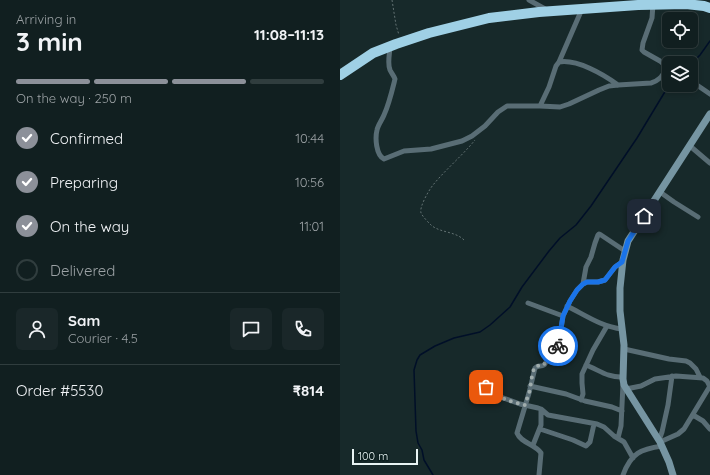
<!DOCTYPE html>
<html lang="en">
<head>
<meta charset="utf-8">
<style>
	body { margin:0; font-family:Quicksand,sans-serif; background:#1a2729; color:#f1f3f6; height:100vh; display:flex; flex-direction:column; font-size:15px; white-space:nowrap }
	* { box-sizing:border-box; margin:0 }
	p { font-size:13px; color:#9ca2a5 }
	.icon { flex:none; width:22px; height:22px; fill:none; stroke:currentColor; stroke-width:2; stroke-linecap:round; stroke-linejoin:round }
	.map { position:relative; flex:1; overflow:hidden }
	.drawer { display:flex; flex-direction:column; background:#111f20; width:340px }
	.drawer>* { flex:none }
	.controls { position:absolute; left:322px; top:12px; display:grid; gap:8px }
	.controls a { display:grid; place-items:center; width:36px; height:36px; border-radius:6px; background:#111f20; box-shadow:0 2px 6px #0003,0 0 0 1px #303d3e; font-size:20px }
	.scale { position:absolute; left:12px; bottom:10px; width:66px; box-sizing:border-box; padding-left:4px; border:2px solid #e9f4f4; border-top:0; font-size:11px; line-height:14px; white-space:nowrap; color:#e9f4f4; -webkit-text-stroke:3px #0d2020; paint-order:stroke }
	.pin { position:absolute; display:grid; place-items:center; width:34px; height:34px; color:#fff; margin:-17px; border-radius:8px; box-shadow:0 2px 6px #0006 }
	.courier { position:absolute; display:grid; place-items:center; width:40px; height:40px; margin:-20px; border:3px solid #1a73e8; border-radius:50%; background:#fff; color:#222; box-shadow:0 1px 5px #0007 }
	.summary em { font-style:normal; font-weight:700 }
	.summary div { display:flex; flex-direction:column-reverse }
	.summary { display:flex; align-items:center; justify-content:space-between; height:68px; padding:0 16px }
	h1 { font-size:26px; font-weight:700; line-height:30px }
	.bar { display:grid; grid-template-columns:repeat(4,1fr); gap:6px 4px; align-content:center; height:48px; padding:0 16px }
	.bar i { height:5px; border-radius:3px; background:#303d3e }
	.bar .on { background:#8c9099 }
	.bar p { grid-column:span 4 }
	.line { display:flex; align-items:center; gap:10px; padding:0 16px; border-top:1px solid #303d3e }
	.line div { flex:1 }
	.round { display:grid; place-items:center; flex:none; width:42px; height:42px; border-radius:6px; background:#1a2729 }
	ol { padding:0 16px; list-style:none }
	li { display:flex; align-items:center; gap:12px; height:44px }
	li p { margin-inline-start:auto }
	li .icon { padding:4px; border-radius:50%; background:#8c9099; color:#fff; stroke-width:4 }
	li:last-child { color:#9ca2a5 }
	li i { width:22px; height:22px; border:2px solid #303d3e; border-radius:50% }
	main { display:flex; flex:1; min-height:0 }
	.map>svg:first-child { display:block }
</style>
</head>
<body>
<main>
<section class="drawer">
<div class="summary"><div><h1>3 min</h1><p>Arriving in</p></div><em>11:08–11:13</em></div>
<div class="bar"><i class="on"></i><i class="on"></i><i class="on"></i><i></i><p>On the way · 250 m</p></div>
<ol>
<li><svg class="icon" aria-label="check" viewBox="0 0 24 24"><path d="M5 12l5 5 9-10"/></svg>Confirmed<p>10:44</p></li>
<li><svg class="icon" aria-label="check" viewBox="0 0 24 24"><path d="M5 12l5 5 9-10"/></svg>Preparing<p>10:56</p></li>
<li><svg class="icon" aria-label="check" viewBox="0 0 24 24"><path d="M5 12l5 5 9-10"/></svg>On the way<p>11:01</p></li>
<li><i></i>Delivered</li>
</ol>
<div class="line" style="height:72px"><a class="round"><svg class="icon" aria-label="person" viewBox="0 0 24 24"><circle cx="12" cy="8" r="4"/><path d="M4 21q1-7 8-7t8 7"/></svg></a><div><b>Sam</b><p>Courier · 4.5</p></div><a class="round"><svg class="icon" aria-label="chat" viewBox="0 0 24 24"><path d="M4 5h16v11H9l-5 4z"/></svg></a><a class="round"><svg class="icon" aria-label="phone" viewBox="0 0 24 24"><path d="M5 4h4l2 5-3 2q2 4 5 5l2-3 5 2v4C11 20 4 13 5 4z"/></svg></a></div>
<div class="line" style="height:52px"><div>Order #5530</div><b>₹814</b></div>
</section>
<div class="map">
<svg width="370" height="475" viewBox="0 0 370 475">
	<rect width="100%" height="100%" fill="#17292a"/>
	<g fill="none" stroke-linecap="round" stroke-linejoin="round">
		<path stroke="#000f28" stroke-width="1.5" d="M351,64L360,55L370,41
			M93,475L84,460L82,450L78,443L76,431L74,370L77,360L80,355L95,346L114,338L140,332L150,325L170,307L182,287L209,251L220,238L236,225L251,206L297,138L329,85"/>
		<path stroke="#637273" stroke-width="1" stroke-dasharray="2 2" stroke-linecap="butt" d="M52,0L56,25L59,35
			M124,240C115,231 100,233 91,225C88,222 83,217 81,213C79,207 89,190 93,185C106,169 122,156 135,140"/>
		<path stroke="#596d75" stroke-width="5" d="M189,0L207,10
			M313,4L312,18L303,43L302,50L304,52L320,61L329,69
			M50,46C50,53 47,63 50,70C52,74 54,76 55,79C52,91 49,104 44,115C42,120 38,125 37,130C35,138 36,155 44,159L64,151L91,149L122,141L132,136L145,126L158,112L167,106H200L220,107L229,104L259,90L269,86L278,85L311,83C319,81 322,76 326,70L329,69
			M219,62L242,9
			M351,81L370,94
			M200,106L209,87L216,66L219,62C237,59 263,74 278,85
			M350,146L370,163
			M320,192L334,202L358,217
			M243,284L246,267L251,257L255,243L258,235L259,234L261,235L285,251
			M188,303L223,316
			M227,306C245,315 262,327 282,329
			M284,349L329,359L346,361L350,363L356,369L360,377
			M246,365C259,370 268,378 283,377
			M139,380L150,391L158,396L180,404L198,408L201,409L208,415L257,424L264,427L274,436L284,442L293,458
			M190,386L226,394L245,401L272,407L282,411
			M286,389L301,386L315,379L336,376L363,378L367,381L370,387
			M241,400L243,394L242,383V374L253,350L267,326
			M353,415L363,421L370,429
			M200,429L233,440L246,446L250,442L254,424
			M278,438L281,426L283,384
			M319,440L322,432L328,405L332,376
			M320,442L338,434L344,429L370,386
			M193,445L201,425V409
			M199,475L201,453C195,444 181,443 177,433L189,393L195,368C198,365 201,367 204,365C207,363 207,356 209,353L210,351H216L218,349L223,316L230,301L237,290L243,284L247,282H258L265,280L275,267L282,262
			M283,475C291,453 301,449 322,446"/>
		<path stroke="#7695a2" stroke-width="7" d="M333,475L329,462L320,442L284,385L283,379L284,345L280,311V288L283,260L288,241L370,114"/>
		<path stroke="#9fd0e5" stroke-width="10" d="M0,75L33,53L56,44L89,33L149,18L199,12L298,5L346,4L364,6L370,8"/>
	</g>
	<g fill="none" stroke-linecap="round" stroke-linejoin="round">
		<path stroke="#a0adad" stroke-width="4" stroke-dasharray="0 7.2" d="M146,387C156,397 171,402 185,405C186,400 189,395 190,389C191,384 192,371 195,367C197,365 201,366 204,365L209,353L210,351H216L218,346"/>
		<path stroke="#1a73e8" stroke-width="5" d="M218,346L223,316L230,301L237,290L243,284L247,282H258L265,280L275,267L282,262L288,241L304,216"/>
	</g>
</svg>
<div class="controls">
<a><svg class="icon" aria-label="locate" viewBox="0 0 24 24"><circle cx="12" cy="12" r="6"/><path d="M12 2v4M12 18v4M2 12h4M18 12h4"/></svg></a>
<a><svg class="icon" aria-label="layers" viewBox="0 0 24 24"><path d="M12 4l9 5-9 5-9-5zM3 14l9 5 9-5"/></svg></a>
</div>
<div class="scale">100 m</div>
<div class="pin" style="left:146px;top:387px;background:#ea580c"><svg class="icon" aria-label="bag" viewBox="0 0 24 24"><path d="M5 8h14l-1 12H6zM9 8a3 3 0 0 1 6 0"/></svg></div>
<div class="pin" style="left:304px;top:216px;background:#1f2937"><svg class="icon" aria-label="home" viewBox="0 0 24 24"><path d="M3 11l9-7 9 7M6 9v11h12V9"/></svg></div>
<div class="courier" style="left:218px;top:346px"><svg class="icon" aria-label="bike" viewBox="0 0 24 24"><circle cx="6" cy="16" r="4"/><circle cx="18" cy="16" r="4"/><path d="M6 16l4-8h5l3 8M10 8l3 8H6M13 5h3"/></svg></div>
</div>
</main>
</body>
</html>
